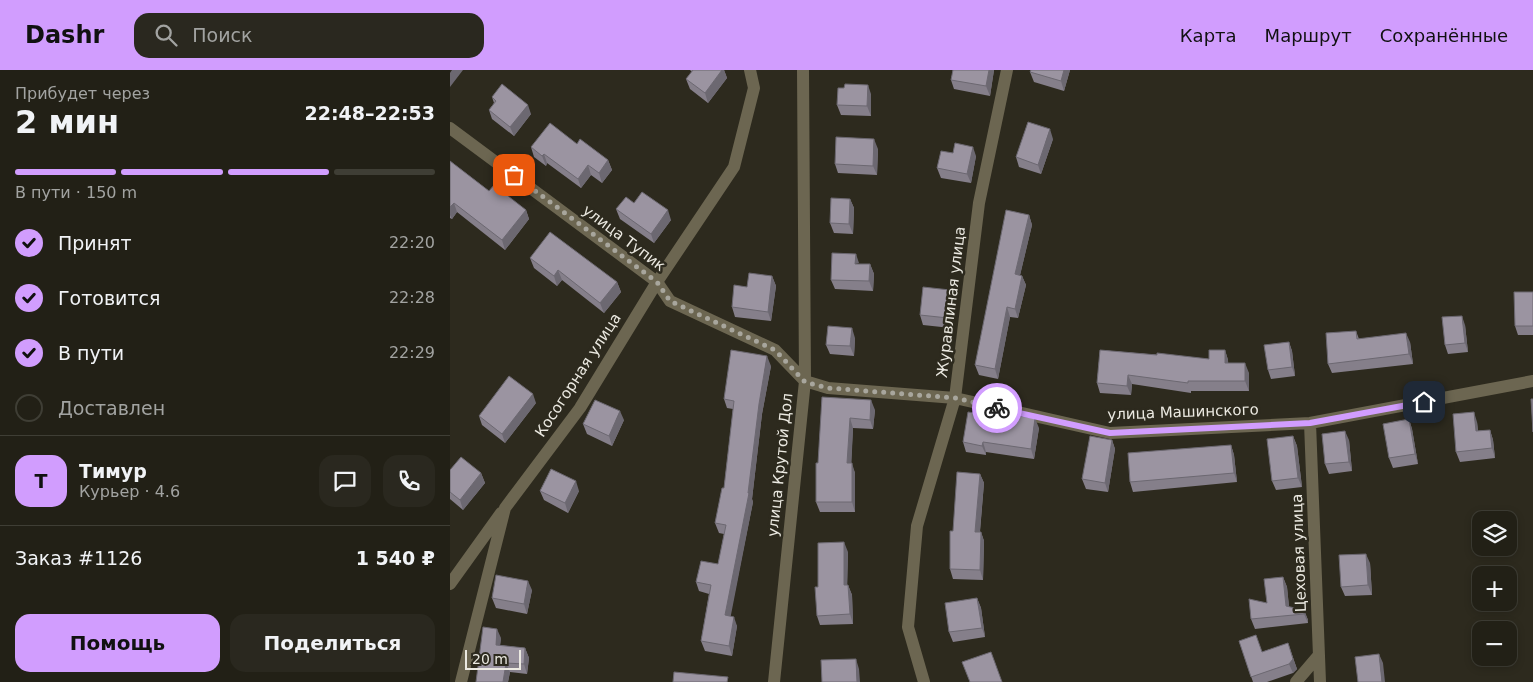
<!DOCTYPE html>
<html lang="ru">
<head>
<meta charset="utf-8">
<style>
	body { margin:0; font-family:"DejaVu Sans",sans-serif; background:#2a281f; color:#f1f3f6; height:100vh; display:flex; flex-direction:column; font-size:19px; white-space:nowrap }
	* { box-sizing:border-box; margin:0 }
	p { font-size:16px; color:#a2a3a1 }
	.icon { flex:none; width:28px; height:28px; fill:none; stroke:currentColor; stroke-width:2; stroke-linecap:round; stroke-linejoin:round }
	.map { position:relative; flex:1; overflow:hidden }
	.side { display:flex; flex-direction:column; background:#222016; width:450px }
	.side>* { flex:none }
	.buttons { position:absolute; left:1022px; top:441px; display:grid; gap:10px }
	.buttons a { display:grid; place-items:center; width:45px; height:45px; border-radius:10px; background:#222016; box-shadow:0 2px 8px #0003,0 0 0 1px #3f3e35; font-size:25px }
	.scale { position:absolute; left:15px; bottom:12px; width:56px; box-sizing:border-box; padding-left:5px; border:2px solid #ebe9e1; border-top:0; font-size:14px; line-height:18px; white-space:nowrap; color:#ebe9e1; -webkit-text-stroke:4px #2d2a1e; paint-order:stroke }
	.pin { position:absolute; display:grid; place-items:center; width:42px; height:42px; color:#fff; margin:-21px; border-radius:10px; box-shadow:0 2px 8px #0006 }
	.courier { position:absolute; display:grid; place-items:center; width:50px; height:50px; margin:-25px; border:4px solid #d19dfe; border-radius:50%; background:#fff; color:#222; box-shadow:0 1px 6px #0007 }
	.overview em { font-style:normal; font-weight:700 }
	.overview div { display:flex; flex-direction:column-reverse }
	.overview { display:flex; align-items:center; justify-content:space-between; height:85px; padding:0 15px }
	h1 { font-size:32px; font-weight:700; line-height:38px }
	.bar { display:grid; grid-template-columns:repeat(4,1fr); gap:8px 5px; align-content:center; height:60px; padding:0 15px }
	.bar i { height:6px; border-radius:4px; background:#3f3e35 }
	.bar .selected { background:#d19dfe }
	.bar p { grid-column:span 4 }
	.line { display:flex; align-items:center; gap:12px; padding:0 15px; border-top:1px solid #3f3e35 }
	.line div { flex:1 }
	.round { display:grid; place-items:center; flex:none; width:52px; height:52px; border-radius:15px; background:#2a281f }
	ol { padding:0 15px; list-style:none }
	li { display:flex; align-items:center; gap:15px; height:55px }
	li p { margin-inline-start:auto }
	li .icon { padding:5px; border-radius:50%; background:#d19dfe; color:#111; stroke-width:4 }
	li:last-child { color:#a2a3a1 }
	li i { width:28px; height:28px; border:2px solid #3f3e35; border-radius:50% }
	.action { display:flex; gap:10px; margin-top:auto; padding:10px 15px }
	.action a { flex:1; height:58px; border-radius:15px; background:#d19dfe; color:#111; font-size:20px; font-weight:700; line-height:58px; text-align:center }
	.action a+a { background:#2a281f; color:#f1f3f6 }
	header { display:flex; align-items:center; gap:30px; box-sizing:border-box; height:70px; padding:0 25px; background:#d19dfe; color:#111 }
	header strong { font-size:24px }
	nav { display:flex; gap:28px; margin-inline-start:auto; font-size:18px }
	.search { width:350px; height:45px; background:#2a281f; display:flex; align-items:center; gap:12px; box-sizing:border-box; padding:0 18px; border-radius:15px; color:#a2a3a1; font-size:19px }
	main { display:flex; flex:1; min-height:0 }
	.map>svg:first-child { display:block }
</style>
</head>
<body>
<header>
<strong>Dashr</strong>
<div class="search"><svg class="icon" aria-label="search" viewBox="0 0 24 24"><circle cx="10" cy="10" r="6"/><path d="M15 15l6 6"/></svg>Поиск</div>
<nav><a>Карта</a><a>Маршрут</a><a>Сохранённые</a></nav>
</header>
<main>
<section class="side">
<div class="overview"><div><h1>2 мин</h1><p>Прибудет через</p></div><em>22:48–22:53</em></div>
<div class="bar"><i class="selected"></i><i class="selected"></i><i class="selected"></i><i></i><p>В пути · 150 m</p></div>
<ol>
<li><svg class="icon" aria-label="check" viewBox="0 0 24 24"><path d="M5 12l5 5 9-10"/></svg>Принят<p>22:20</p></li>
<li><svg class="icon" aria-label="check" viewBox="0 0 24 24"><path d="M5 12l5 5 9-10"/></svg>Готовится<p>22:28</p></li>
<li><svg class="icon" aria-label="check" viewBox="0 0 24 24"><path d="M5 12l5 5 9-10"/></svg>В пути<p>22:29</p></li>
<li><i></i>Доставлен</li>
</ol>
<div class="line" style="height:90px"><b class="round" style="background:#d19dfe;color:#111">Т</b><div><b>Тимур</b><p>Курьер · 4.6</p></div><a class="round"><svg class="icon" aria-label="chat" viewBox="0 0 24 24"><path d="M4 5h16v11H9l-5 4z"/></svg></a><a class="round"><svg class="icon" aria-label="phone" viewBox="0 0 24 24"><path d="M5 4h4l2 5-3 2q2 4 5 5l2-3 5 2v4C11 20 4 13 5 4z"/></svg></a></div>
<div class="line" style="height:65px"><div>Заказ #1126</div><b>1 540 ₽</b></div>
<div class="action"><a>Помощь</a><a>Поделиться</a></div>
</section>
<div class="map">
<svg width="1083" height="612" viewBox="0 0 1083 612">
	<rect width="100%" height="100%" fill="#2d2a1e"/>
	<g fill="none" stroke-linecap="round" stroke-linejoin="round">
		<path stroke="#6c6651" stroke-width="12" d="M0,58L207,212L220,231L325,280L355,311L378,318L505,328L660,363L860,353L1083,311
			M860,353L870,612
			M0,514L51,443
			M11,612L55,438L130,338L207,212L284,97L304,18L300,0
			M324,612L355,311L353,0
			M474,612L458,557L467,456L505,328L529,133L557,0
			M846,612L869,585"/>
	</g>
	<path fill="#857f8a" d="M240,0H274L277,8L258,33L240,19L236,9L242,2Z
		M503,0H544L540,26L504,19L501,10Z
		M620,0L614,21L584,12L580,2Z
		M421,24V46L391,45L387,35Z
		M42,27L81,44L64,66L42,49L39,40L44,33Z
		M603,69L591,104L569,97L566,87Z
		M127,74L158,90L162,100L152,113L141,105L131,118L97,93L96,96L84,87L81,77Z
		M428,79L427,105L388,103L385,94Z
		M503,83L526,86L521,113L491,108L487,98Z
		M0,91L39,121L76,140L79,149L55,180L7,142L2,149L0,148Z
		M400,129L404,138L403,164L384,163L380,153Z
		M184,133L221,150L204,173L170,149L166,139Z
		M579,145L582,155L570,205L572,206L576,215L568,248L560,247L548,309L529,305L525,295Z
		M80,188L167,212L171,222L154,243L112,210L107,216L84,198Z
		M420,194L424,204L423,221L385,219L381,210Z
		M322,206L326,216L321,251L285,247L282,237L297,217Z
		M500,220L504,229L501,258L473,255L470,245Z
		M1083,222V265H1068L1065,256Z
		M1015,255L1018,282L998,284L995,275Z
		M906,261L909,269L960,272L963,294L882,303L878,294Z
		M405,268L404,286L380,284L376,275Z
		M839,272L842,281L845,306L821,309L818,300Z
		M650,280L759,289L775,280L778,290V293L799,303V321H741V323L682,314L681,325L650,323L647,313Z
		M321,296L312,344L302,429L303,432L280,546L287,556L282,586L255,581L251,571L259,524L249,521L246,512L268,494L274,464L269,463L265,453L274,418L283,339L277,338L274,329Z
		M372,327L425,340L423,359L403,358L401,393L405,403V442H370L366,432Z
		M86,333L55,373L32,355L29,346Z
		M959,349L962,359L968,394L943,398L939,388Z
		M174,350L162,376L137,364L133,354Z
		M1027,352L1028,361L1040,360L1043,370L1045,388L1010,392L1006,382Z
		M589,358L584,389L536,382V385L516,382L513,372Z
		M843,366L847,376L852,417L826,420L822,411Z
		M662,370L665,379L658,422L636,419L632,409Z
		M899,370L902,401L879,404L875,394Z
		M781,375L784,385L787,412L683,422L680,412Z
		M0,400L31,403L35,413L13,440L0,429Z
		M530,404L534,413L530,462H531L534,471L533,510L503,509L500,499L503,461Z
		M90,421H129L118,443L94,430Z
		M398,482L397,515H398L402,525L403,554L370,555L367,546L368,517Z
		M920,493L922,525L895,526L891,517Z
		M833,507L837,517L839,537L854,540L858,550V553L805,559L801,549L817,533Z
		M82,520L77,544L46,538L42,528Z
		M527,528L531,538L535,567L503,572L499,562Z
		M51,568L50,575L75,578L79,588L77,604L60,602L58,612H26Z
		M789,571L812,582L838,573L847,599L843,603L817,612H803Z"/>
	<path fill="#6c6871" d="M2,0H13L0,17V3Z
		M272,0H274L277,8L258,33L255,23Z
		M539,0H544L540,26L536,16Z
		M614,0H620L614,21L611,11Z
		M418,15L421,24V46L417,36Z
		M78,35L81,44L64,66L60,57Z
		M600,59L603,69L591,104L588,95Z
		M424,69L428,79L427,105L423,96Z
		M523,77L526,86L521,113L517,104Z
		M94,84L97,93L96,96L92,86Z
		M158,90L162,100L152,113L149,103Z
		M138,95L141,105L131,118L128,109Z
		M400,129L404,138L403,164L399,154Z
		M4,133L7,142L2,149L0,145V137Z
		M76,140L79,149L55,180L52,170Z
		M218,140L221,150L204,173L201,164Z
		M579,145L582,155L568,214L565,204Z
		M406,184L409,193L405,194Z
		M420,194L424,204L423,221L419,211Z
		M108,200L112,210L107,216L104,206Z
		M322,206L326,216L321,251L318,242Z
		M572,206L576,215L568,248L565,239Z
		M167,212L171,222L154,243L150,233Z
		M500,220L504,229L501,258L498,248Z
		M557,237L560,247L548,309L545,299Z
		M1012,246L1015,255L1018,282L1015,273Z
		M402,258L405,268L404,286L400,276Z
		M956,263L960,272L963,294L959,284Z
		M839,272L842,281L845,306L842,297Z
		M775,280L778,290L779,303L775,293Z
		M317,286L321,296L312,344L302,429L303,432L279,555L275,545L298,423L309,334Z
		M795,293L799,303V321L795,311Z
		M678,305L682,314L681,325L677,316Z
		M83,324L86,333L55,373L52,364Z
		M421,330L425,340L423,359L420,350Z
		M170,341L174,350L162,376L159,366Z
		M1024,342L1027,352L1029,371L1026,361Z
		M400,348L403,358L401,403L397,393Z
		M585,348L589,358L584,389L581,379Z
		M959,349L962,359L968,394L965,384Z
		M1040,360L1043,370L1045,388L1042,378Z
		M895,361L899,370L902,401L899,392Z
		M843,366L847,376L852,417L848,408Z
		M662,370L665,379L658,422L655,413Z
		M533,372L536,382V385L532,376Z
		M781,375L784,385L787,412L784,403Z
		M402,393L405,403V442L402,432Z
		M31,403L35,413L13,440L10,430Z
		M530,404L534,413L529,471L525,462Z
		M126,411L129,421L118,443L115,433Z
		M531,462L534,471L533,510L530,500Z
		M394,472L398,482L397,525L394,515Z
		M916,484L920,493L922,525L918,515Z
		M833,507L837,517L840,546L836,536Z
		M78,511L82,520L77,544L74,534Z
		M398,515L402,525L403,554L400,544Z
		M527,528L531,538L535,567L532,558Z
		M854,540L858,550V553L854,544Z
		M284,547L287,556L282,586L279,576Z
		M47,559L51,568L49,585L46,575Z
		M75,578L79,588L77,604L74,594Z
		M841,583L847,599L843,603L839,594Z
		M929,584L933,593L935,612H932Z
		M406,589L409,599L410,612H407Z
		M56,593L60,602L58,612H53Z"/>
	<path fill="#9b94a1" stroke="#6c6871" d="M243,0H272L255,23L236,9Z
		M503,0H539L536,16L501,10Z
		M581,0H614L611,11L580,2Z
		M52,14L78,35L60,57L39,40L46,31L42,27Z
		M395,14L418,15L417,36L387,35L388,18H394Z
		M578,52L600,59L588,95L566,87Z
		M100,53L127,74L130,69L158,90L149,103L138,95L128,109L94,84L92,86L81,77Z
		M386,67L424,69L423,96L385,94Z
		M505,73L523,77L517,104L487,98L491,81L503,83Z
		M0,91L39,121L44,115L76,140L52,170L4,133L0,137Z
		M192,122L218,140L201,164L166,139L176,127L184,133Z
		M381,128L400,129L399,154L380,153Z
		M556,140L579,145L565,204L572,206L565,239L557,237L545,299L525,295Z
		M100,162L167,212L150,233L108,200L104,206L80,188Z
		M382,183L406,184L405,194H420L419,211L381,210Z
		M299,203L322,206L318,242L282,237L284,215L297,217Z
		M473,217L500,220L498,248L470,245Z
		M1064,222H1083V256H1065Z
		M1012,246L1015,273L995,275L992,247Z
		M378,256L402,258L400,276L376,275Z
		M906,261L907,269L956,263L959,284L878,294L876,263Z
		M839,272L842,297L818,300L814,275Z
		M281,280L317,286L309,334L298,423H299L275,545L284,547L279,576L251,571L261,515L246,512L251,491L268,494L276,455L265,453L272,418H274L284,331L274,329Z
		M650,280L707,285V283L759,289V280H775V293H795V311H738V313L678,305L677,316L647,313Z
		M59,306L83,324L52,364L29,346Z
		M372,327L421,330L420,350L400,348L397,393H402V432H366V393H368Z
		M1081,329H1083V362Z
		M145,330L170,341L159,366L133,354Z
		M518,342L553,347V344L585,348L581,379L533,372L532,376L513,372Z
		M1024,342L1026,361L1040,360L1042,378L1006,382L1003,344Z
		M959,349L965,384L939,388L933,354Z
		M895,361L899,392L875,394L872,364Z
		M640,366L662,370L655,413L632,409Z
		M843,366L848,408L822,411L817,369Z
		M781,375L784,403L680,412L678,383Z
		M11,387L31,403L10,430L0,422V400Z
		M101,399L126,411L115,433L90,421Z
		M507,402L530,404L525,462H531L530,500L500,499V461H503Z
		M394,472V515H398L400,544L367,546L365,517H368V473Z
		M916,484L918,515L891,517L889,485Z
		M46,505L78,511L74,534L42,528Z
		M833,507L836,536L854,540V544L801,549L799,529L817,533L814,509Z
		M527,528L532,558L499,562L495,533Z
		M33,557L47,559L46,575L75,578L74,594L56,593L53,612H26Z
		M806,565L812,582L838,573L843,589L839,594L801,607L789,571Z
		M541,582L552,612H520L512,592Z
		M929,584L932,612H908L905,587Z
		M406,589L407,612H372L371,590Z
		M224,602L278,607L277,612H223Z"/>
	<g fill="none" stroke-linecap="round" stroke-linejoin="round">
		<path stroke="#a8a69d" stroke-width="5" stroke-dasharray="0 9" d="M64,105L207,212L220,231L325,280L355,312L378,318L506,328L547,338"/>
		<path stroke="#d19dfe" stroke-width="6" d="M547,338L660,363L860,353L974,332"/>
	</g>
	<g text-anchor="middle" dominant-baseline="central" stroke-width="5" stroke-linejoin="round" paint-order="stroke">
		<g font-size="15" fill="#ebe9e1" stroke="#2d2a1e">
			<text transform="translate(174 168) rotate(37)">улица Тупик</text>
			<text transform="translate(501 232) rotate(-83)">Журавлиная улица</text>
			<text transform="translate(128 305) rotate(-57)">Косогорная улица</text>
			<text transform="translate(733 342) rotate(-2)">улица Машинского</text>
			<text transform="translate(330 395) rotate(-84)">улица Крутой Дол</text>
			<text transform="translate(849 483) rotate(-92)">Цеховая улица</text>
		</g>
	</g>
</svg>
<div class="buttons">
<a><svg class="icon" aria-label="layers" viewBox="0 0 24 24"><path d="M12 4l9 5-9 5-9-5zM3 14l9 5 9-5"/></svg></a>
<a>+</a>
<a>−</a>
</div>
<div class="scale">20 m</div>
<div class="pin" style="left:64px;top:105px;background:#ea580c"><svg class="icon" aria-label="bag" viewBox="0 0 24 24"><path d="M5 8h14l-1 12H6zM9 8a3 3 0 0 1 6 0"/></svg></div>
<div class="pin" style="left:974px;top:332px;background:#1f2937"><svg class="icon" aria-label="home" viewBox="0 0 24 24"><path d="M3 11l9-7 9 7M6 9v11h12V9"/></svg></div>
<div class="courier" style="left:547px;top:338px"><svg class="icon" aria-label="bike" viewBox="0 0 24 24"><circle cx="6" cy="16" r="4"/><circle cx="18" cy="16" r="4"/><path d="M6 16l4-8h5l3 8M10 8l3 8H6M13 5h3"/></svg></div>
</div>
</main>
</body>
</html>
